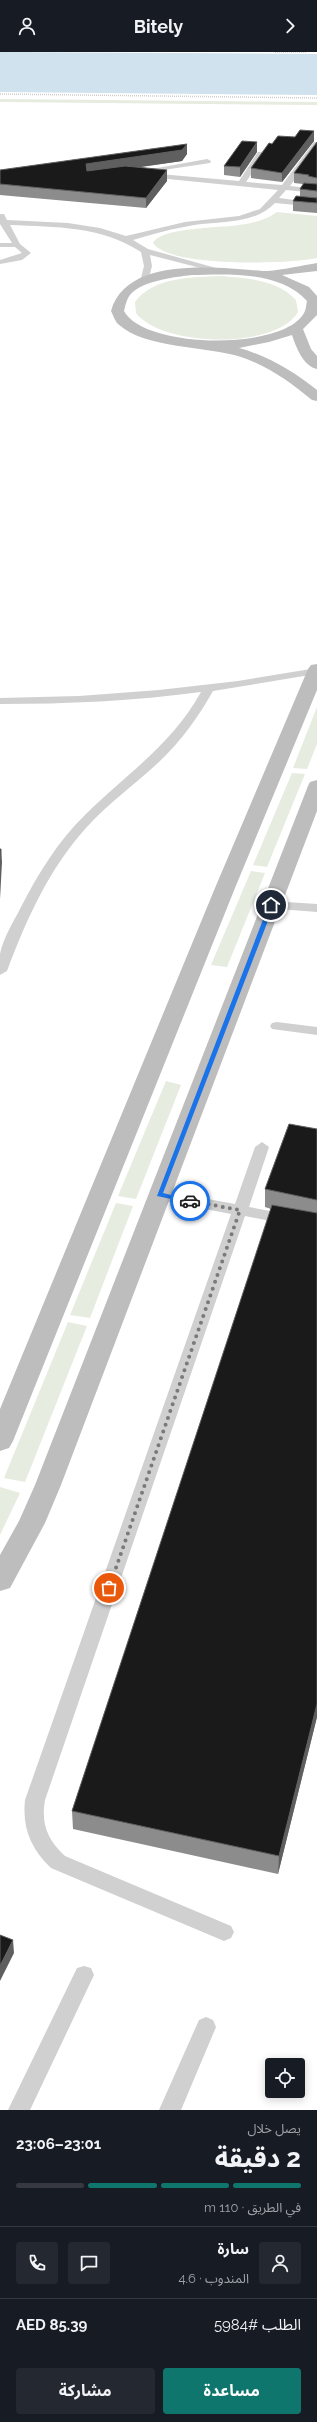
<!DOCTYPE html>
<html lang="ar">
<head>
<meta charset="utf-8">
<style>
	body { margin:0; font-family:Raleway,"Noto Sans Arabic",sans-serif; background:#242831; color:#f1f3f6; direction:rtl; height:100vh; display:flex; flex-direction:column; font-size:15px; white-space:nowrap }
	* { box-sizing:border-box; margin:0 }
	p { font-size:13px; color:#9ea1a6 }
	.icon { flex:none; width:22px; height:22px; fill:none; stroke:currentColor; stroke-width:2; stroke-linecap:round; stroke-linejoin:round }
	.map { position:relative; height:2058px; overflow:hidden; direction:ltr }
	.drawer { display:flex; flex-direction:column; background:#171b24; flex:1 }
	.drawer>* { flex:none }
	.fabs { position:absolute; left:265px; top:2006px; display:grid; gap:8px }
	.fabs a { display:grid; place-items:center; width:40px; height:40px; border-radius:4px; background:#171b24; box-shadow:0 2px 10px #0003; font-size:20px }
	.pin { position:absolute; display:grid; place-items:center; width:34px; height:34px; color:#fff; margin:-17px; border:2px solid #fff; border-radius:50%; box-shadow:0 1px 4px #0007 }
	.courier { position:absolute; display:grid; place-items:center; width:40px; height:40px; margin:-20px; border:3px solid #1a73e8; border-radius:50%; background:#fff; color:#222; box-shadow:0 1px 5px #0007 }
	.head em { font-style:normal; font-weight:700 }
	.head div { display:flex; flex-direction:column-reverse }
	.head { display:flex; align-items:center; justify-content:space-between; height:68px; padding:0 16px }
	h1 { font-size:26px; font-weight:700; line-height:30px }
	.bar { display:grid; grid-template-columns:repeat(4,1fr); gap:6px 4px; align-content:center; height:48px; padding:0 16px }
	.bar i { height:5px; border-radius:3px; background:#363941 }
	.bar .selected { background:#0f766e }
	.bar p { grid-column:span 4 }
	.line { display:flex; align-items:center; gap:10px; padding:0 16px; border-top:1px solid #363941 }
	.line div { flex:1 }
	.round { display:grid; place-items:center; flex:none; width:42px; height:42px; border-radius:4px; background:#242831 }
	.button { display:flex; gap:8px; margin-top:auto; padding:8px 16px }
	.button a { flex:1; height:46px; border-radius:4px; background:#0f766e; color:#fff; font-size:16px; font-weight:700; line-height:46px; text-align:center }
	.button a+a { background:#242831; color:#f1f3f6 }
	header { display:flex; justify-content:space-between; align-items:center; height:52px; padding:0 16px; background:#171b24; font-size:18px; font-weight:700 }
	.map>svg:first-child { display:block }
</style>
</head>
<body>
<header><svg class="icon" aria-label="forward" viewBox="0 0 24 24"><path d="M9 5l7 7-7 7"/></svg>Bitely<svg class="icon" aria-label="person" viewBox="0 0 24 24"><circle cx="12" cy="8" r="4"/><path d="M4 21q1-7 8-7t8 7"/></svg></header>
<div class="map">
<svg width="317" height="2058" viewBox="0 0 317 2058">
	<rect width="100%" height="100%" fill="#fff"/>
	<path fill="#e6ecdf" d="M0,47L317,50V53L0,50Z
		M277,160L317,164V206C290,212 169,216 153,191C161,175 222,176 239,173C253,171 266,168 277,160Z
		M221,224C246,226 278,228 296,248L298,260C276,298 162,295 136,261L135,250C153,225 193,225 221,224Z
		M317,655V692L307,717L293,716Z
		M292,721L305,722L267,815L253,813Z
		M251,819L265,821L227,915L211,913Z
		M166,1029L181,1033L136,1147L118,1144Z
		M116,1151L133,1154L90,1266L70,1263Z
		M68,1270L87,1274L25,1430L4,1426Z
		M0,1435L20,1441L0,1483Z"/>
	<path fill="#cfe2ee" d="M0,0L317,2V43L0,40Z"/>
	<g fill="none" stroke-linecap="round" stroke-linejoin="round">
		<path stroke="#cdcdcd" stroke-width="1.5" stroke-dasharray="1 1" stroke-linecap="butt" d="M275,0H306
			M0,42L317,46"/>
		<path fill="#d0d0d0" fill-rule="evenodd" d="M314,90H317V97L290,134L317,137V141L286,138L279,146L317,151V155L275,151C252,175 214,168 184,175C167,178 150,183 133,188L148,197L216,216V220L150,203L152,214L148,230L144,232L140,230L144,214L141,200C101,174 56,175 10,173L20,192L31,201L22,208L0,212V208L22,201L15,195H0V191H12L0,172V162H4L7,168L68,171L100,176L126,184L185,170L239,164L260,157L278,138L148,125L144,123L148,121L239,129L258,100H261L265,102L246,130L282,133Z
			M207,107L211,109L210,111L150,120L146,118Z
			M317,616L316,622L213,639C199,664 182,688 160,709C136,732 108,751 86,776C49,817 26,868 7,919L0,923C0,916 0,908 0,902C3,886 14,869 21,855C38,822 58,789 85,763C127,721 171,694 201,640C134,649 67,652 0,652V646L79,644L159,638L238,629Z
			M271,849L317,852V860L266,856L265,853Z
			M277,970L317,975V983L272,977L270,974L272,971Z
			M262,1090L269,1095L249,1155L317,1168V1178L245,1164L45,1748C41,1772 47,1787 65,1804L231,1874L234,1880L231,1886L224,1889L51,1816C31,1797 22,1776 25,1748L231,1162L159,1148L154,1146L152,1143L154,1140L159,1138L235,1152L255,1095Z
			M84,1914L91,1916L94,1923L30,2058H8L77,1916Z
			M206,1965L213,1968L216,1975L181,2058H159L199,1968Z"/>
		<path fill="#bdbdbd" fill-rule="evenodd" d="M317,211V219L282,223L309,235L317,244V263L303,277L311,297L317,304V317C303,314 296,295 292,283L269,290L239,296C268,304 293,319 317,338V349L312,348C290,330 268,314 241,305C207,294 145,297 118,272C115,269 113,263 111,259C127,203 219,216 263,219C273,220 304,213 317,211ZM192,223C229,222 280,219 307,249C306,253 306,258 304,261C283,299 144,297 124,259C125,255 126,250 128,246C137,229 175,225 192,223Z
			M317,612V638L235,836L13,1389L9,1396L0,1399V1357L215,836L308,617L311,613Z
			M317,728V759L61,1433L45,1471L10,1536L0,1539V1503L19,1469L35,1433L308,734L310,730Z"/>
	</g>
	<path fill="#8c8c8c" d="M314,79V89L282,130L251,126V116L272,92Z
		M317,90V161L293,159V149L300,144V137L303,132L294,131V121Z
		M257,100L240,125L224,123V114Z
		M187,102L182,109L139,115L167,129L146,156L0,143V118Z
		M317,1077V1665L278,1822L73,1777L72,1759L271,1157L265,1155V1137Z"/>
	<path fill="#5f5f5f" d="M314,79V89L282,130V121Z
		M257,90V100L240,125V115Z
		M187,92V102L182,109L86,123V112Z
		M167,118V129L146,156V146Z
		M1,797L2,810L0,847V820Z
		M317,1652V1665L278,1822L279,1804Z
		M13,1888L14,1901L0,1929V1914Z"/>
	<path fill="#1a1a1a" stroke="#5f5f5f" d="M300,78L314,79L282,121L251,116L269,91L272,92L278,84L295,85Z
		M242,89L257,90L240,115L224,114Z
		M317,90V126L308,124L309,123L294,121Z
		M187,92L182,98L86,112L87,119L125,114L167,118L146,146L0,132V118Z
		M304,131L317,132V139L300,137Z
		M296,144L317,146V151L293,149Z
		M0,797H1L0,820Z
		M289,1072L317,1077V1148L265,1137Z
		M272,1153L317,1161V1652L279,1804L72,1759Z
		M0,1883L13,1888L0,1914Z"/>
	<path fill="#1a73e8" d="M269,852L274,853L163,1141L194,1149L190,1151L157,1144Z"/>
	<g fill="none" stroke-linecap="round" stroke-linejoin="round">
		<path stroke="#7a7a7a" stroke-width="4" stroke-dasharray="0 7.2" d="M109,1536L240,1158L190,1149"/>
	</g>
</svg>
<div class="fabs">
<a><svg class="icon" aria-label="locate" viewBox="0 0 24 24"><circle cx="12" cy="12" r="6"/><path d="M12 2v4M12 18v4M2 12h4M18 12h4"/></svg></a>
</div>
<div class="pin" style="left:109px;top:1536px;background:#ea580c"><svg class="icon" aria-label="bag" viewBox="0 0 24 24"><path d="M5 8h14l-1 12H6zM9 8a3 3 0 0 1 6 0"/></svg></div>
<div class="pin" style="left:271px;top:853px;background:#1f2937"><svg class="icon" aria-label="home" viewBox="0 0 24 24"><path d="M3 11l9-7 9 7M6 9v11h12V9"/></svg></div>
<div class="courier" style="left:190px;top:1149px"><svg class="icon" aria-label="car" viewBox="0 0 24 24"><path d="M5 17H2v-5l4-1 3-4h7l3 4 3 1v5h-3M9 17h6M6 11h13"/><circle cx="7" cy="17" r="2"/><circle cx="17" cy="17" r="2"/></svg></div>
</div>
<section class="drawer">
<div class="head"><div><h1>2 دقيقة</h1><p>يصل خلال</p></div><em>23:01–23:06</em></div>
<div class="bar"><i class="selected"></i><i class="selected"></i><i class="selected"></i><i></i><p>في الطريق · 110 m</p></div>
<div class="line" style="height:72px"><a class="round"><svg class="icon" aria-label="person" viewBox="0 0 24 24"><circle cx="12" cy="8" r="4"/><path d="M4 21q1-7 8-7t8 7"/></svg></a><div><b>سارة</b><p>المندوب · 4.6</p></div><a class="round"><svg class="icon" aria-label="chat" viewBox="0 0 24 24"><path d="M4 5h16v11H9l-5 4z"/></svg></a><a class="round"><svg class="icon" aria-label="phone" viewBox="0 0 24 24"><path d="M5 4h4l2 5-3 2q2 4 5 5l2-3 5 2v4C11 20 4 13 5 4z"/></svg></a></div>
<div class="line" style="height:52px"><div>الطلب #5984</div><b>AED 85.39</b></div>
<div class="button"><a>مساعدة</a><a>مشاركة</a></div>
</section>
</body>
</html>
